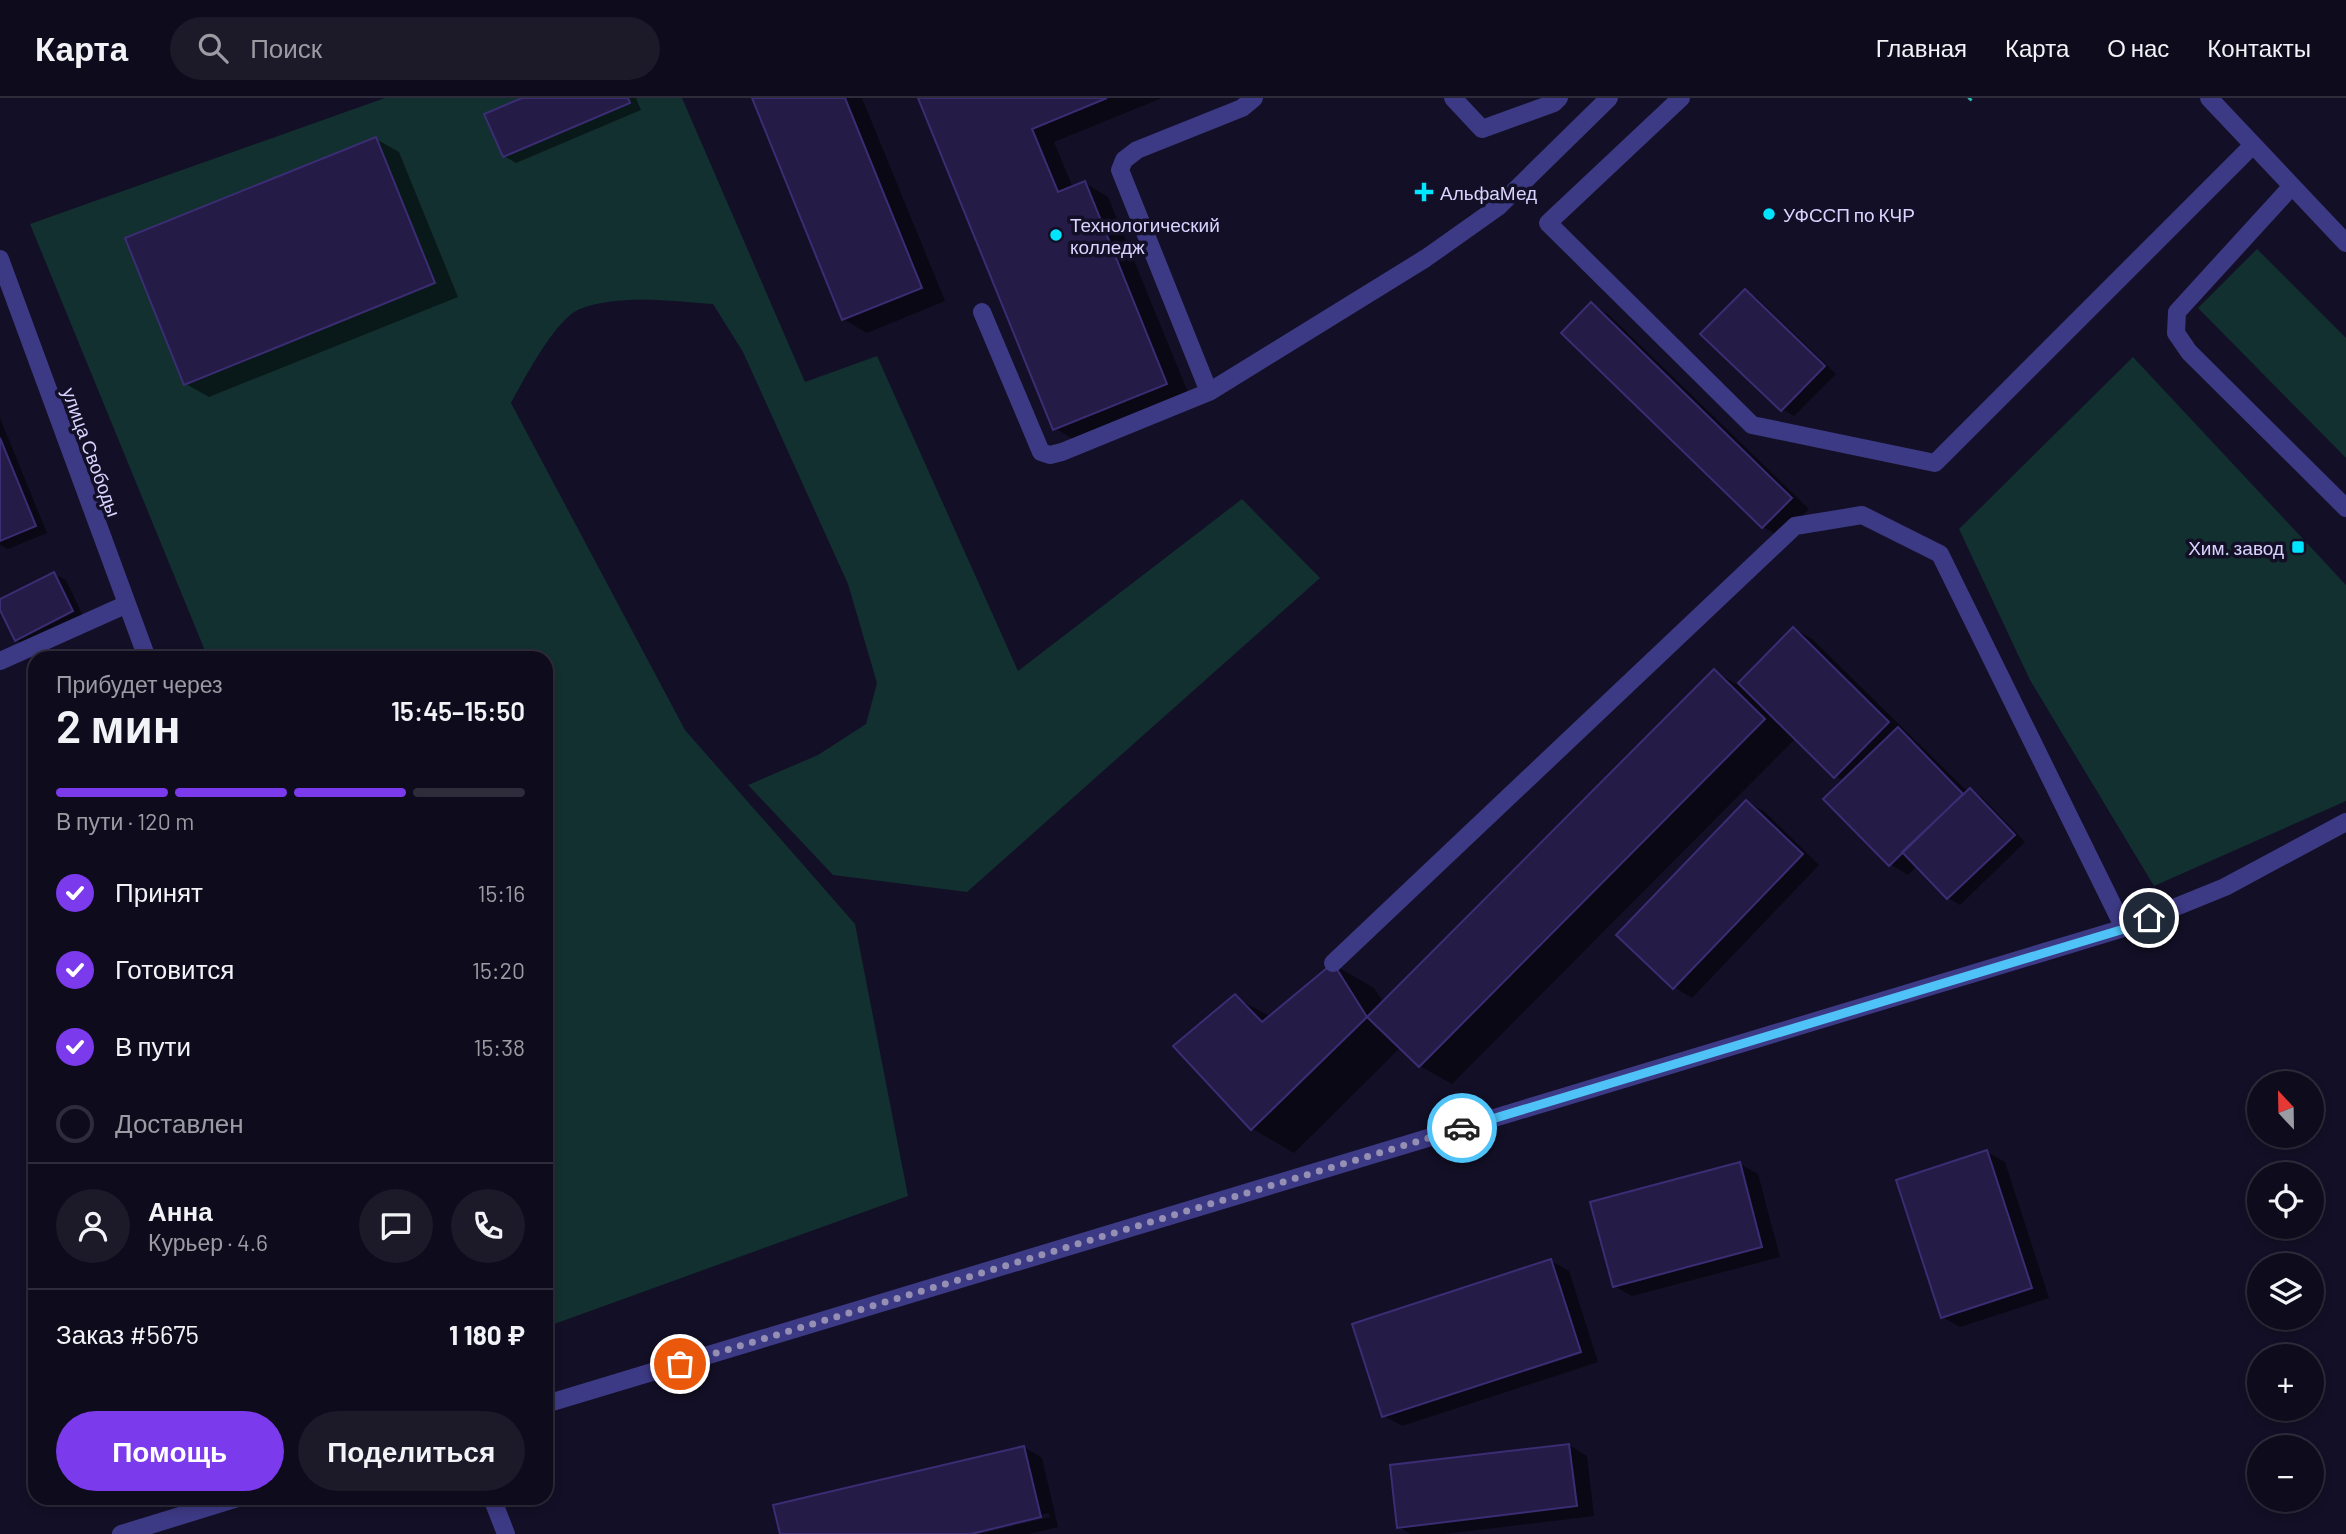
<!DOCTYPE html>
<html lang="ru">
<head>
<meta charset="utf-8">
<style>
	body { margin:0; font-family:Barlow,sans-serif; background:#1c1929; color:#f1f3f6; height:100vh; display:flex; flex-direction:column; font-size:26px; white-space:nowrap }
	* { box-sizing:border-box; margin:0 }
	p { font-size:23px; color:#9b9ba3 }
	.icon { flex:none; width:38px; height:38px; fill:none; stroke:currentColor; stroke-width:2; stroke-linecap:round; stroke-linejoin:round }
	.map { position:relative; flex:1; overflow:hidden }
	.side { position:absolute; left:28px; top:553px; width:525px; height:854px; display:flex; flex-direction:column; background:#0e0b1c; border-radius:21px; box-shadow:0 4px 10px #0003,0 0 0 2px #2e2b3b }
	.side>* { flex:none }
	.needle { width:46px; rotate:338deg }
	.fabs { position:absolute; left:2247px; top:973px; display:grid; gap:14px }
	.fabs a { display:grid; place-items:center; width:77px; height:77px; border-radius:50%; background:#0e0b1c; box-shadow:0 4px 10px #0003,0 0 0 2px #2e2b3b; font-size:35px }
	.pin { position:absolute; display:grid; place-items:center; width:60px; height:60px; color:#fff; margin:-30px; border:4px solid #fff; border-radius:50%; box-shadow:0 2px 7px #0007 }
	.courier { position:absolute; display:grid; place-items:center; width:70px; height:70px; margin:-35px; border:5px solid #4fc3f7; border-radius:50%; background:#fff; color:#222; box-shadow:0 2px 9px #0007 }
	.summary em { font-style:normal; font-weight:600 }
	.summary div { display:flex; flex-direction:column-reverse }
	.summary { display:flex; align-items:center; justify-content:space-between; height:119px; padding:0 28px }
	h1 { font-size:46px; font-weight:600; line-height:52px }
	.bar { display:grid; grid-template-columns:repeat(4,1fr); gap:10px 7px; align-content:center; height:84px; padding:0 28px }
	.bar i { height:9px; border-radius:5px; background:#2e2b3b }
	.bar .current { background:#7c3aed }
	.bar p { grid-column:span 4 }
	.line { display:flex; align-items:center; gap:18px; padding:0 28px; border-top:2px solid #2e2b3b }
	.line div { flex:1 }
	.round { display:grid; place-items:center; flex:none; width:74px; height:74px; border-radius:37px; background:#1c1929 }
	ol { padding:0 28px; list-style:none }
	li { display:flex; align-items:center; gap:21px; height:77px }
	li p { margin-inline-start:auto }
	li .icon { padding:7px; border-radius:50%; background:#7c3aed; color:#fff; stroke-width:4 }
	li:last-child { color:#9b9ba3 }
	li i { width:38px; height:38px; border:4px solid #2e2b3b; border-radius:50% }
	.primary-button { display:flex; gap:14px; margin-top:auto; padding:14px 28px }
	.primary-button a { flex:1; height:80px; border-radius:42px; background:#7c3aed; color:#fff; font-size:28px; font-weight:600; line-height:80px; text-align:center }
	.primary-button a+a { background:#1c1929; color:#f1f3f6 }
	header { display:flex; align-items:center; gap:42px; box-sizing:border-box; height:98px; padding:0 35px; background:#0e0b1c; border-bottom:2px solid #2e2b3b }
	header strong { font-size:33px }
	nav { display:flex; gap:38px; margin-inline-start:auto; font-size:24px }
	.search { width:490px; height:63px; background:#1c1929; display:flex; align-items:center; gap:18px; box-sizing:border-box; padding:0 24px; border-radius:38px; color:#9b9ba3; font-size:26px }
	.map>svg:first-child { display:block }
</style>
</head>
<body>
<header>
<strong>Карта</strong>
<div class="search"><svg class="icon" aria-label="search" viewBox="0 0 24 24"><circle cx="10" cy="10" r="6"/><path d="M15 15l6 6"/></svg>Поиск</div>
<nav><a>Главная</a><a>Карта</a><a>О нас</a><a>Контакты</a></nav>
</header>
<div class="map">
<svg width="2346" height="1436" viewBox="0 0 2346 1436">
	<rect width="100%" height="100%" fill="#130f26"/>
	<path fill="#12302f" d="M385,0H682L805,284L877,258L1018,573L1242,401L1320,480L967,794L833,777L748,687L818,657L866,626L877,585L848,486L743,254L713,206C673,203 618,196 580,211C555,221 524,282 511,305L685,632L855,826L908,1098L546,1229V560H208L30,126Z
		M2257,151L2346,240V360L2198,210Z
		M2133,259L2346,487V703L2154,788L2030,582L1959,431Z"/>
	<path fill="#0007" d="M526,0H636L641,12L516,65L504,58Z
		M754,0H862L945,203L867,235L843,221Z
		M920,0H1162L1054,44L1073,90L1085,85L1108,99L1190,299L1078,344L1055,330Z
		M376,41L399,54L458,199L209,299L186,286Z
		M1745,193L1757,200L1836,276L1794,318L1782,311Z
		M1591,206L1609,217L1809,411L1781,439L1763,429L1564,235Z
		M0,320L47,435L8,451L0,447Z
		M54,476L66,482L84,520L28,548L16,542L0,503Z
		M1794,531L1812,541L1968,694L1970,692L1982,699L2025,744L1960,807L1948,800L1917,768L1908,777L1890,766L1844,684L1796,640L1452,986L1420,968L1401,949L1294,1055L1253,1031L1176,949L1235,899L1271,919L1334,867L1374,890L1384,905L1714,573L1745,591Z
		M1747,704L1765,714L1819,767L1692,900L1674,889Z
		M1987,1054L2005,1064L2049,1200L1960,1229L1942,1219Z
		M1740,1066L1758,1076L1780,1159L1632,1198L1614,1188Z
		M1551,1163L1569,1173L1598,1264L1402,1328L1384,1318Z
		M1569,1347L1587,1358L1594,1418L1444,1436H1411L1399,1429Z
		M1024,1349L1042,1360L1058,1429L1029,1436H979L1050,1419L1049,1415L964,1436H782Z"/>
	<path fill="#241b47" stroke="#3b2d73" stroke-width="2" d="M522,0H628L630,5L503,59L484,16Z
		M752,0H845L922,190L842,222Z
		M918,0H1107L1032,31L1058,94L1085,83L1167,286L1053,332Z
		M376,39L435,185L184,287L125,140Z
		M1745,191L1825,268L1781,313L1700,236Z
		M1591,204L1792,400L1762,430L1561,235Z
		M0,340L36,428L0,443Z
		M54,474L73,513L15,543L0,512V501Z
		M1793,529L1889,624L1834,680L1738,585Z
		M1714,571L1765,621L1419,969L1367,919Z
		M1898,629L1963,696L1889,768L1823,701Z
		M1970,690L2015,737L1947,801L1902,754Z
		M1746,702L1803,756L1673,891L1616,837Z
		M1333,865L1367,919L1251,1032L1173,948L1235,896L1262,924Z
		M1987,1052L2032,1190L1941,1220L1896,1082Z
		M1740,1064L1762,1149L1613,1189L1590,1104Z
		M1551,1161L1581,1254L1382,1319L1352,1226Z
		M1569,1346L1577,1408L1397,1430L1390,1367Z
		M1024,1348L1041,1419L971,1436H780L773,1407Z"/>
	<g fill="none" stroke-linecap="round" stroke-linejoin="round">
		<path stroke="#2fb8b0" stroke-width="4.5" stroke-dasharray="3.5 5" stroke-linecap="butt" d="M1969,2L1971,0"/>
		<path stroke="#3d3a85" stroke-width="18" d="M1254,0L1242,10L1137,52L1124,62L1120,72L1209,294L1426,160L1498,109L1609,0
			M1453,0L1482,31L1554,5L1559,0
			M1681,0L1548,125L1752,327L1935,365L2253,47
			M2209,0L2346,145
			M2292,88L2177,214L2176,235L2189,254L2346,410
			M0,161L147,560
			M982,214L1041,354L1050,357L1062,354L1209,294
			M0,563L125,507
			M1333,865L1795,428L1862,417L1940,456L2124,830
			M546,1306L2124,830L2225,789L2346,724
			M492,1400L506,1436
			M121,1436L238,1400"/>
	</g>
	<g fill="none" stroke-linecap="round" stroke-linejoin="round">
		<path stroke="#948fb3" stroke-width="7" stroke-dasharray="0 12.6" d="M680,1266L1462,1030"/>
		<path stroke="#4fc3f7" stroke-width="9" d="M1462,1030L2124,831L2149,820"/>
	</g>
	<g fill="#00e5ff" stroke="#130f26" stroke-width="2.5">
		<path d="M1420.5 83.5h7v7h7v7h-7v7h-7v-7h-7v-7h7z"/>
		<circle cx="1769" cy="116" r="7"/>
		<circle cx="1056" cy="137" r="7"/>
		<rect x="2291" y="442" width="14" height="14" rx="3.5"/>
	</g>
	<g text-anchor="middle" dominant-baseline="central" stroke-width="7" stroke-linejoin="round" paint-order="stroke">
		<g font-size="19" fill="#d9d4ff" stroke="#130f26" text-anchor="start">
			<text x="1440" y="94">АльфаМед</text>
			<text x="1783" y="116">УФССП по КЧР</text>
			<text x="1070" y="126">Технологический<tspan x="1070" dy="22">колледж</tspan></text>
			<text x="2284" y="449" text-anchor="end">Хим. завод</text>
		</g>
		<g font-size="19" fill="#d9d4ff" stroke="#130f26">
			<text transform="translate(92 354) rotate(70)">улица Свободы</text>
		</g>
	</g>
</svg>
<div class="fabs">
<a><svg class="needle" viewBox="-14 -14 28 28"><path d="M0-13l5 13h-10z" fill="#e53935"/><path d="M0 13l5-13h-10z" fill="#9b9ba3"/></svg></a>
<a><svg class="icon" aria-label="locate" viewBox="0 0 24 24"><circle cx="12" cy="12" r="6"/><path d="M12 2v4M12 18v4M2 12h4M18 12h4"/></svg></a>
<a><svg class="icon" aria-label="layers" viewBox="0 0 24 24"><path d="M12 4l9 5-9 5-9-5zM3 14l9 5 9-5"/></svg></a>
<a>+</a>
<a>−</a>
</div>
<div class="pin" style="left:680px;top:1266px;background:#ea580c"><svg class="icon" aria-label="bag" viewBox="0 0 24 24"><path d="M5 8h14l-1 12H6zM9 8a3 3 0 0 1 6 0"/></svg></div>
<div class="pin" style="left:2149px;top:820px;background:#1f2937"><svg class="icon" aria-label="home" viewBox="0 0 24 24"><path d="M3 11l9-7 9 7M6 9v11h12V9"/></svg></div>
<div class="courier" style="left:1462px;top:1030px"><svg class="icon" aria-label="car" viewBox="0 0 24 24"><path d="M5 17H2v-5l4-1 3-4h7l3 4 3 1v5h-3M9 17h6M6 11h13"/><circle cx="7" cy="17" r="2"/><circle cx="17" cy="17" r="2"/></svg></div>
<section class="side">
<div class="summary"><div><h1>2 мин</h1><p>Прибудет через</p></div><em>15:45–15:50</em></div>
<div class="bar"><i class="current"></i><i class="current"></i><i class="current"></i><i></i><p>В пути · 120 m</p></div>
<ol>
<li><svg class="icon" aria-label="check" viewBox="0 0 24 24"><path d="M5 12l5 5 9-10"/></svg>Принят<p>15:16</p></li>
<li><svg class="icon" aria-label="check" viewBox="0 0 24 24"><path d="M5 12l5 5 9-10"/></svg>Готовится<p>15:20</p></li>
<li><svg class="icon" aria-label="check" viewBox="0 0 24 24"><path d="M5 12l5 5 9-10"/></svg>В пути<p>15:38</p></li>
<li><i></i>Доставлен</li>
</ol>
<div class="line" style="height:126px"><a class="round"><svg class="icon" aria-label="person" viewBox="0 0 24 24"><circle cx="12" cy="8" r="4"/><path d="M4 21q1-7 8-7t8 7"/></svg></a><div><b>Анна</b><p>Курьер · 4.6</p></div><a class="round"><svg class="icon" aria-label="chat" viewBox="0 0 24 24"><path d="M4 5h16v11H9l-5 4z"/></svg></a><a class="round"><svg class="icon" aria-label="phone" viewBox="0 0 24 24"><path d="M5 4h4l2 5-3 2q2 4 5 5l2-3 5 2v4C11 20 4 13 5 4z"/></svg></a></div>
<div class="line" style="height:91px"><div>Заказ #5675</div><b>1 180 ₽</b></div>
<div class="primary-button"><a>Помощь</a><a>Поделиться</a></div>
</section>
</div>
</body>
</html>
